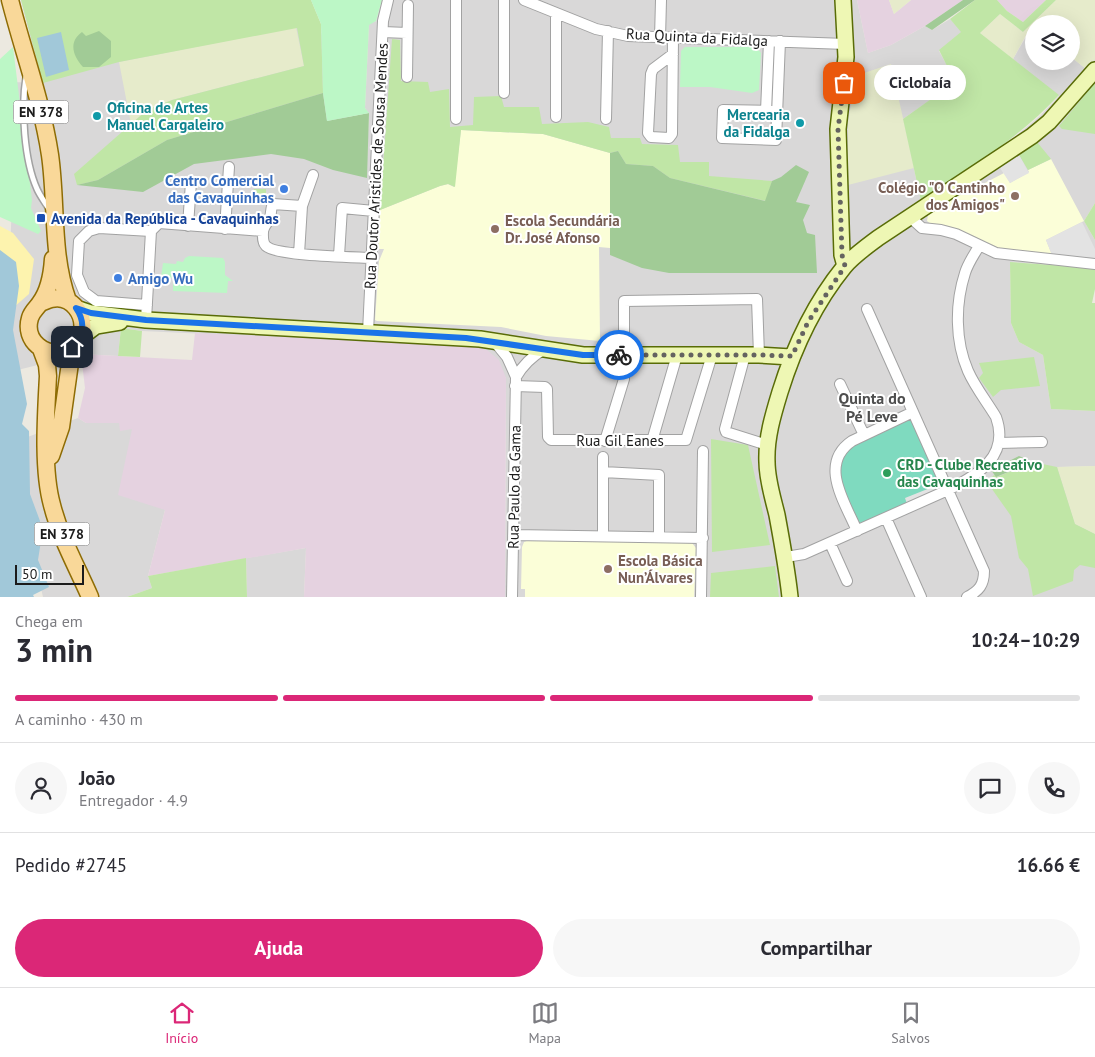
<!DOCTYPE html>
<html lang="pt">
<head>
<meta charset="utf-8">
<style>
	body { margin:0; font-family:"PT Sans",sans-serif; background:#f7f7f7; color:#2b2b33; height:100vh; display:flex; flex-direction:column; font-size:19px; white-space:nowrap }
	* { box-sizing:border-box; margin:0 }
	p { font-size:16px; color:#7c7c81 }
	.icon { flex:none; width:28px; height:28px; fill:none; stroke:currentColor; stroke-width:2; stroke-linecap:round; stroke-linejoin:round }
	.map { position:relative; height:597px; overflow:hidden }
	.side { display:flex; flex-direction:column; background:#fff; flex:1 }
	.side>* { flex:none }
	.controls { position:absolute; left:1025px; top:15px; display:grid; gap:10px }
	.controls a { display:grid; place-items:center; width:55px; height:55px; border-radius:50%; background:#fff; box-shadow:0 5px 20px #0002; font-size:25px }
	.scale { position:absolute; left:15px; bottom:12px; width:69px; box-sizing:border-box; padding-left:5px; border:2px solid #1b1b1b; border-top:0; font-size:14px; line-height:18px; white-space:nowrap; color:#1b1b1b; -webkit-text-stroke:4px #fff; paint-order:stroke }
	.pin { position:absolute; display:grid; place-items:center; width:42px; height:42px; color:#fff; margin:-21px; border-radius:10px; box-shadow:0 2px 8px #0006 }
	.courier { position:absolute; display:grid; place-items:center; width:50px; height:50px; margin:-25px; border:4px solid #1a73e8; border-radius:50%; background:#fff; color:#222; box-shadow:0 1px 6px #0007 }
	.bubble { position:absolute; height:35px; border-radius:18px; background:#fff; box-shadow:0 5px 20px #0002; font-size:16px; font-weight:700; line-height:35px; text-align:center }
	.headline em { font-style:normal; font-weight:700 }
	.headline div { display:flex; flex-direction:column-reverse }
	.headline { display:flex; align-items:center; justify-content:space-between; height:85px; padding:0 15px }
	h1 { font-size:32px; font-weight:700; line-height:38px }
	.bar { display:grid; grid-template-columns:repeat(4,1fr); gap:8px 5px; align-content:center; height:60px; padding:0 15px }
	.bar i { height:6px; border-radius:4px; background:#e1e1e2 }
	.bar .on { background:#db2777 }
	.bar p { grid-column:span 4 }
	.line { display:flex; align-items:center; gap:12px; padding:0 15px; border-top:1px solid #e1e1e2 }
	.line div { flex:1 }
	.round { display:grid; place-items:center; flex:none; width:52px; height:52px; border-radius:26px; background:#f7f7f7 }
	.action { display:flex; gap:10px; margin-top:auto; padding:10px 15px }
	.action a { flex:1; height:58px; border-radius:30px; background:#db2777; color:#fff; font-size:20px; font-weight:700; line-height:58px; text-align:center }
	.action a+a { background:#f7f7f7; color:#2b2b33 }
	.tab-bar { display:flex; justify-content:space-around; align-items:center; height:70px; border-top:1px solid #e1e1e2; background:#fff; font-size:14px; color:#7c7c81 }
	.tab-bar a { display:grid; justify-items:center; gap:2px }
	.tab-bar .on { color:#db2777 }
	.map>svg:first-child { display:block }
</style>
</head>
<body>
<div class="map">
<svg width="1095" height="597" viewBox="0 0 1095 597">
	<rect width="100%" height="100%" fill="#ece9e0"/>
	<path fill="#d9d8d8" d="M21,0H311L366,178L369,114L365,108L369,24L376,21L382,0H857L868,53L891,45L925,26L932,30L950,19L962,32L939,51L956,82L903,119L921,201L1005,145L1040,116L1059,96L1013,59L1027,35L1034,37V61H1071V57L1086,69L1095,59V203L1084,221L1095,240V268L1010,262L1011,323L1019,342L1043,355L1051,409L1095,411V466L1058,467L1075,524L1095,534V597H505L506,378L472,346L142,331L121,328L118,356L81,354L6,373L12,198L11,82L42,83Z
		M78,418L86,423H119L132,429L165,510L148,576L152,588L127,597H43L33,555L25,438Z
		M306,548L304,597H247L246,558Z"/>
	<path fill="#e5d2e0" d="M857,0H889L894,14L911,0H963L925,26L891,45L868,53Z
		M997,0H1046L1023,22L1007,11Z
		M195,333L472,346L487,350L499,360L506,378L505,597H304L306,548L148,576L165,510L118,495L132,429L120,431L119,423H86L78,418L85,388L81,354L192,360Z"/>
	<path fill="#fbfed8" d="M461,130L543,134L610,153V248L599,247L600,341L546,336L501,327L377,321L375,320L379,261L384,249H378L380,210L440,186L448,184L454,187Z
		M1051,159L1084,221L1046,240L1052,255L1000,250L966,233L948,226L931,224L927,221L928,215L931,213L980,183L981,185L1004,173L1010,183L1029,172L1028,170Z
		M529,540L692,543L696,548L694,597H525V589H521L522,547L524,542Z"/>
	<path fill="#e6ebcb" d="M889,0H911L894,14Z
		M1056,0H1095V59L1086,69L1071,57V24H1034V37L1026,35L1013,59L980,33L1000,14L1023,32Z
		M296,27L304,66L172,100L147,110L131,124L119,62Z
		M891,64L914,168L848,185V122L854,88L861,74Z
		M1095,466V534L1075,524L1057,467Z"/>
	<path fill="#c0e6a6" d="M21,0H311L321,24L323,93L167,140L98,180L77,185L74,174L147,110L172,100L304,66L297,28L119,62L43,83Z
		M975,0H997L1007,11L1023,22L1046,0H1056L1023,32L1000,14L980,33L1059,95C1019,138 970,168 921,201L903,119L955,82L939,50L961,32L950,19Z
		M392,39L400,40L401,81L428,82L430,92L449,89L450,127L473,125L474,97L501,96L504,107H539L542,124L588,122L609,127L611,138H640L642,144L678,145L680,162H709V176L772,181L766,201L670,178L653,166L626,164L618,151L610,153L543,134L461,130L455,187L448,184L440,186L380,210Z
		M1095,83V134L1062,129L1059,126Z
		M1037,142L1051,159L1028,170L1019,155Z
		M254,189H266V200L253,199Z
		M1095,203V240L1084,221Z
		M1010,262L1095,268V289L1092,303H1095V411L1051,409L1043,355L1019,342L1011,323Z
		M121,328L142,331L140,357L118,356Z
		M1034,357L1040,386L1001,390L993,397L979,378L983,373L979,363Z
		M711,439L748,445L770,545L712,552Z
		M1033,462L1057,467L1075,524L1095,534V568L1080,565L1074,570L1073,581L1033,596L1028,569L1019,558L1011,516L987,482L994,475L997,477Z
		M246,558L247,597H127L152,588L148,576Z
		M775,566L779,597H710L711,573Z"/>
	<path fill="#a1cb96" d="M963,0H975L932,30L925,26Z
		M99,31L111,41V57L99,67H83C73,56 68,42 82,32L86,36Z
		M323,93L327,121L369,113L367,178L333,170L304,159L271,154L194,164L143,192L77,185L98,180L167,140Z
		M618,151L626,164L653,166L670,178L765,201L772,181L781,177L796,165L809,172L796,202L810,205L803,220L807,233L815,235L817,273H669L642,268L610,255V153Z
		M1019,456L1033,462L996,477L991,470Z"/>
	<path fill="#fdf3ae" d="M0,226L13,233L34,259L29,294L13,308L0,258Z"/>
	<path fill="#bcf7c6" d="M311,0H382L376,21L369,25L365,108L369,113L327,121L323,93L321,24Z
		M13,47L32,200L31,208L41,231L38,234L0,217V59Z
		M685,47H756L761,53L759,90L752,93L710,87H680L681,51Z
		M189,256L223,258L225,262V275L233,281H228L227,293L173,291V278L161,277L163,263L176,264L177,261L183,262L185,258Z"/>
	<path fill="#7fdabf" d="M908,420L912,421L942,486L940,489L862,524L856,519C850,506 843,493 839,480C829,445 884,430 908,420Z"/>
	<path fill="#e3e3e3" d="M1019,155L1029,173L1010,183L1000,168Z
		M1082,222L1095,249V258L1052,255L1046,240Z
		M935,486L937,491L907,504L905,498Z"/>
	<path fill="#a1c8d9" d="M61,32L69,70L46,77L37,38Z
		M0,250L16,262L19,286L13,330L27,404L22,424L29,431L30,494L40,521L39,533H35L34,540L41,541L38,560L49,587L33,595L34,597H0Z"/>
	<g fill="none" stroke-linecap="round" stroke-linejoin="round">
		<g stroke="#a2a2a2" stroke-width="8">
			<path id="lane" d="M26,77C21,109 24,160 37,189C40,196 45,202 49,209"/>
		</g>
		<g stroke="#a2a2a2" stroke-width="12">
			<path id="street" d="M524,0L596,29L628,36L846,44
				M383,32L407,33
				M660,38L661,0
				M673,54L653,69L651,74L648,133L651,137L669,138L672,134L673,38
				M407,77L408,5
				M504,93V0
				M766,111L769,41
				M777,111L723,110L722,138L776,140L780,41
				M556,117V13
				M456,119V0
				M606,119L608,31
				M910,217L922,228L941,230L956,234L996,253L1095,264
				M188,226L191,182
				M225,229L229,167
				M263,231C264,226 266,225 269,220C272,215 270,209 273,204L302,206L313,175
				M299,254L302,206
				M339,256L342,208L374,211
				M147,305L96,301L84,292L77,275L79,241L89,231L99,228L151,231
				M867,309L984,571C984,585 979,591 967,597
				M146,320L151,231L159,223L263,231C263,236 262,242 266,246C276,256 354,257 372,258
				M368,332L383,21L388,0
				M494,341L507,357L516,377L512,597
				M745,355L725,429L726,432L767,445
				M516,377C523,365 531,357 543,350
				M840,384L864,435
				M515,386L545,387L547,389L548,437L551,440H686L712,355
				M605,441L624,379V301L757,299L759,355
				M652,441L677,355
				M999,443L1042,442
				M603,472L659,475V537
				M886,518L921,597
				M857,531C845,502 818,464 852,441L913,412
				M513,535L703,538
				M603,536V457
				M830,543L847,581
				M786,557L804,554L948,490C978,475 1010,456 996,417C987,402 975,387 968,371C955,341 955,304 965,273C968,263 974,255 979,246
				M701,597L703,451"/>
		</g>
		<g stroke="#596c07" stroke-width="18">
			<path id="secondary" d="M843,0L846,57L838,129L842,255L845,266
				M76,308L91,313L146,320L480,339L583,355H759L791,357
				M80,338L96,326L120,322
				M790,597C787,569 782,542 777,515C773,498 767,480 767,462C766,438 773,415 780,392C794,347 814,304 844,267C853,256 866,247 878,238L1032,136L1049,122L1095,70"/>
		</g>
		<g stroke="#8e6c04" stroke-width="19">
			<path id="primary" d="M10,0C23,51 42,102 50,155C57,204 51,254 68,301
				M40,303C44,302 47,300 51,299C72,294 87,316 81,335C79,342 73,349 66,351C46,358 23,341 30,318C32,311 37,308 40,303C49,291 52,274 53,259
				M41,349L47,365L48,376C46,414 42,469 52,505C60,537 77,567 90,597
				M51,456L61,427L70,363L78,343"/>
		</g>
		<use href="#lane" stroke="#fff" stroke-width="5"/>
		<use href="#street" stroke="#fff" stroke-width="10"/>
		<use href="#secondary" stroke="#eef7b4" stroke-width="15"/>
		<use href="#primary" stroke="#f9d899" stroke-width="16"/>
	</g>
	<g fill="none" stroke-linecap="round" stroke-linejoin="round">
		<path stroke="#646360" stroke-width="5" stroke-dasharray="0 9" d="M619,355H759L792,356L808,322L845,266L842,255L838,129L844,83"/>
		<path stroke="#1a73e8" stroke-width="6" d="M72,347C85,336 85,321 76,308L91,313L146,320L466,338L583,355H619"/>
	</g>
	<g fill="#0f9aa8" stroke="#fff" stroke-width="2">
		<circle cx="97" cy="116" r="5"/>
		<circle cx="800" cy="123" r="5"/>
	</g>
	<g fill="#3f7fe0" stroke="#fff" stroke-width="2">
		<circle cx="284" cy="189" r="5"/>
		<circle cx="118" cy="278" r="5"/>
	</g>
	<g fill="#8d6e63" stroke="#fff" stroke-width="2">
		<circle cx="1015" cy="196" r="5"/>
		<circle cx="495" cy="229" r="5"/>
		<circle cx="608" cy="569" r="5"/>
	</g>
	<rect fill="#1a4fb4" stroke="#fff" stroke-width="2" x="36" y="213" width="10" height="10" rx="2.5"/>
	<circle fill="#2e9e5b" stroke="#fff" stroke-width="2" cx="887" cy="473" r="5"/>
	<g text-anchor="middle" dominant-baseline="central" stroke-width="4" stroke-linejoin="round" paint-order="stroke">
		<g fill="#fff" stroke="#5f5f5f" stroke-width="1">
			<rect x="13.5" y="100.5" width="55" height="23" rx="4"/>
			<rect x="34.5" y="522.5" width="55" height="23" rx="4"/>
		</g>
		<g font-size="14" font-weight="bold" fill="#1b1b1b">
			<text x="41" y="112">EN 378</text>
			<text x="62" y="534">EN 378</text>
		</g>
		<g font-size="15" fill="#1b1b1b" stroke="#fff">
			<text transform="translate(697 37) rotate(3)">Rua Quinta da Fidalga</text>
			<text transform="translate(376 166) rotate(-87)">Rua Doutor Aristides de Sousa Mendes</text>
			<text x="620" y="440">Rua Gil Eanes</text>
			<text transform="translate(514 487) rotate(-89)">Rua Paulo da Gama</text>
		</g>
		<g font-size="15" font-weight="bold" fill="#0d838f" stroke="#fff" text-anchor="start">
			<text x="107" y="107">Oficina de Artes<tspan x="107" dy="17">Manuel Cargaleiro</tspan></text>
			<text x="790" y="114" text-anchor="end">Mercearia<tspan x="790" dy="17">da Fidalga</tspan></text>
		</g>
		<g font-size="15" font-weight="bold" fill="#366cbe" stroke="#fff" text-anchor="end">
			<text x="274" y="180">Centro Comercial<tspan x="274" dy="17">das Cavaquinhas</tspan></text>
			<text x="128" y="278" text-anchor="start">Amigo Wu</text>
		</g>
		<g font-size="15" font-weight="bold" fill="#785e54" stroke="#fff" text-anchor="start">
			<text x="1005" y="187" text-anchor="end">Colégio "O Cantinho<tspan x="1005" dy="17">dos Amigos"</tspan></text>
			<text x="505" y="220">Escola Secundária<tspan x="505" dy="17">Dr. José Afonso</tspan></text>
			<text x="618" y="560">Escola Básica<tspan x="618" dy="17">Nun’Álvares</tspan></text>
		</g>
		<g font-size="15" font-weight="bold" fill="#164399" stroke="#fff" text-anchor="start">
			<text x="51" y="218">Avenida da República - Cavaquinhas</text>
		</g>
		<g font-size="15" font-weight="bold" fill="#27864d" stroke="#fff" text-anchor="start">
			<text x="897" y="464">CRD - Clube Recreativo<tspan x="897" dy="17">das Cavaquinhas</tspan></text>
		</g>
		<g font-size="16" font-weight="bold" fill="#4e4e4e" stroke="#fff">
			<text x="872" y="398">Quinta do<tspan x="872" dy="18">Pé Leve</tspan></text>
		</g>
	</g>
</svg>
<div class="controls">
<a><svg class="icon" aria-label="layers" viewBox="0 0 24 24"><path d="M12 4l9 5-9 5-9-5zM3 14l9 5 9-5"/></svg></a>
</div>
<div class="scale">50 m</div>
<div class="pin" style="left:844px;top:83px;background:#ea580c"><svg class="icon" aria-label="bag" viewBox="0 0 24 24"><path d="M5 8h14l-1 12H6zM9 8a3 3 0 0 1 6 0"/></svg></div>
<div class="pin" style="left:72px;top:347px;background:#1f2937"><svg class="icon" aria-label="home" viewBox="0 0 24 24"><path d="M3 11l9-7 9 7M6 9v11h12V9"/></svg></div>
<div class="courier" style="left:619px;top:355px"><svg class="icon" aria-label="bike" viewBox="0 0 24 24"><circle cx="6" cy="16" r="4"/><circle cx="18" cy="16" r="4"/><path d="M6 16l4-8h5l3 8M10 8l3 8H6M13 5h3"/></svg></div>
<div class="bubble" style="left:874px;top:65px;width:92px">Ciclobaía</div>
</div>
<section class="side">
<div class="headline"><div><h1>3 min</h1><p>Chega em</p></div><em>10:24–10:29</em></div>
<div class="bar"><i class="on"></i><i class="on"></i><i class="on"></i><i></i><p>A caminho · 430 m</p></div>
<div class="line" style="height:90px"><a class="round"><svg class="icon" aria-label="person" viewBox="0 0 24 24"><circle cx="12" cy="8" r="4"/><path d="M4 21q1-7 8-7t8 7"/></svg></a><div><b>João</b><p>Entregador · 4.9</p></div><a class="round"><svg class="icon" aria-label="chat" viewBox="0 0 24 24"><path d="M4 5h16v11H9l-5 4z"/></svg></a><a class="round"><svg class="icon" aria-label="phone" viewBox="0 0 24 24"><path d="M5 4h4l2 5-3 2q2 4 5 5l2-3 5 2v4C11 20 4 13 5 4z"/></svg></a></div>
<div class="line" style="height:65px"><div>Pedido #2745</div><b>16.66 €</b></div>
<div class="action"><a>Ajuda</a><a>Compartilhar</a></div>
</section>
<nav class="tab-bar">
<a class="on"><svg class="icon" aria-label="home" viewBox="0 0 24 24"><path d="M3 11l9-7 9 7M6 9v11h12V9"/></svg>Início</a>
<a><svg class="icon" aria-label="map" viewBox="0 0 24 24"><path d="M3 6l6-2 6 2 6-2v14l-6 2-6-2-6 2zM9 4v14M15 6v14"/></svg>Mapa</a>
<a><svg class="icon" aria-label="saved" viewBox="0 0 24 24"><path d="M7 4h10v16l-5-4-5 4z"/></svg>Salvos</a>
</nav>
</body>
</html>
